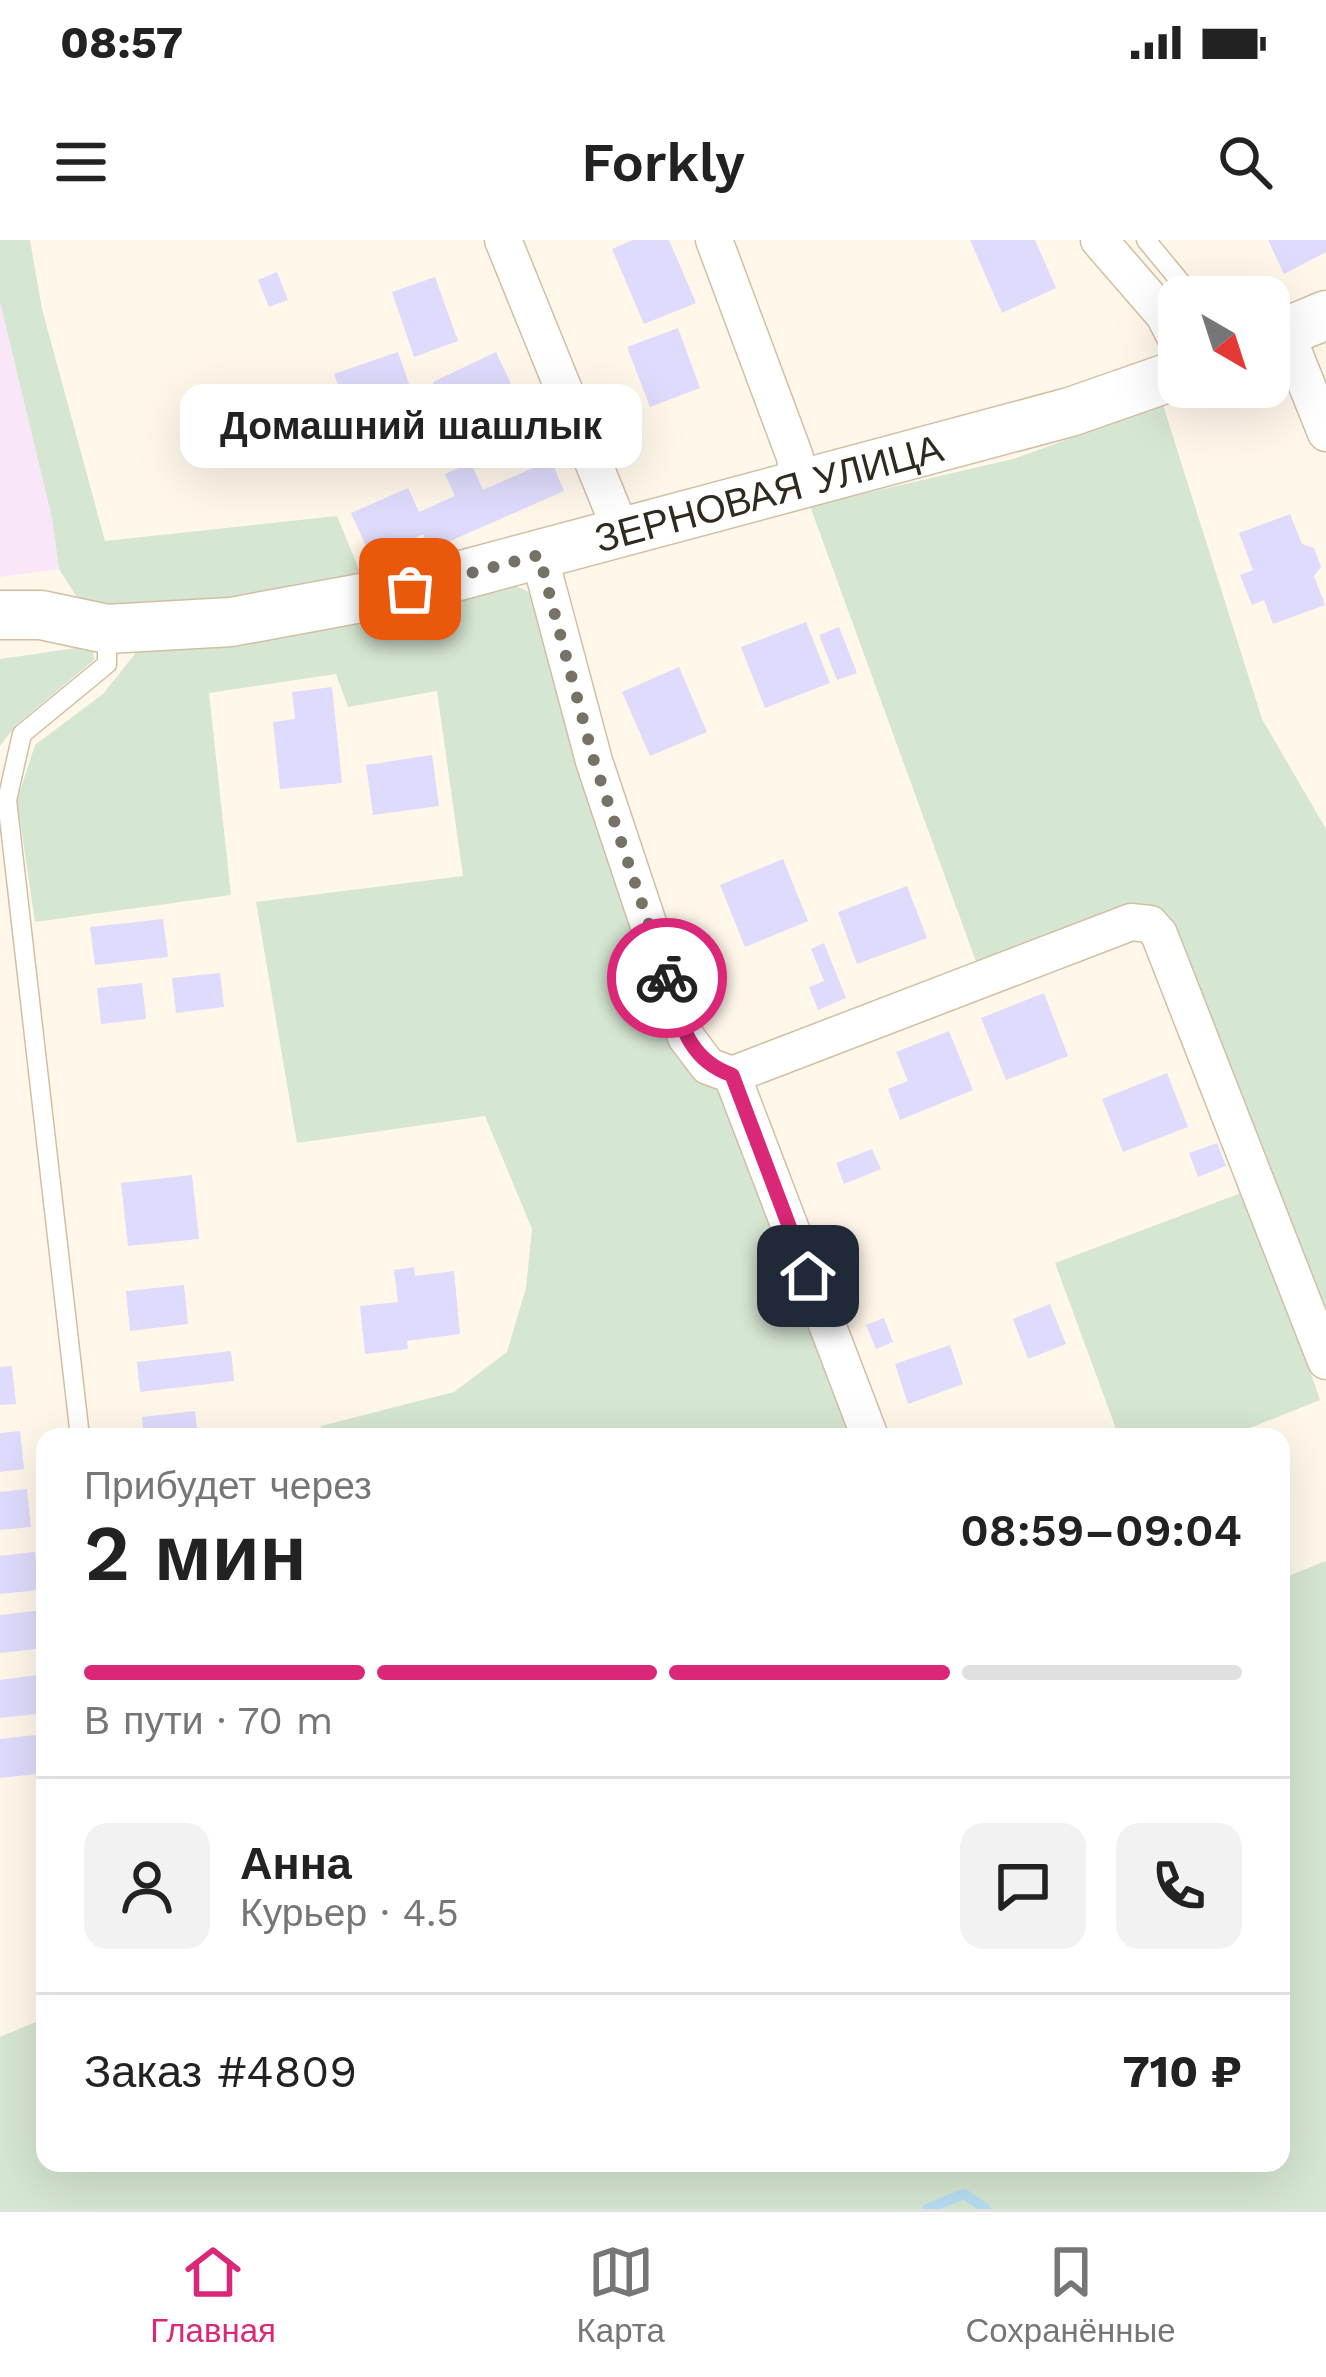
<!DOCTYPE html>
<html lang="ru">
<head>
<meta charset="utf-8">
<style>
	body { margin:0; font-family:"Work Sans",sans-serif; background:#f2f2f2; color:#222; height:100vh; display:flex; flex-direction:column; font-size:45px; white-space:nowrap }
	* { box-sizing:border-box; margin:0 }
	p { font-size:39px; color:#767676 }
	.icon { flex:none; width:66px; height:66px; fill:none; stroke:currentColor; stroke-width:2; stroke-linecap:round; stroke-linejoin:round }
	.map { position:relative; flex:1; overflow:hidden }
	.drawer { position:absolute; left:36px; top:1188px; width:1254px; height:744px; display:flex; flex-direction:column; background:#fff; border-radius:24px; box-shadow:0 12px 48px #0002 }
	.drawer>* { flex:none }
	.needle { width:78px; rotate:141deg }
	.tools { position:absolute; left:1158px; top:36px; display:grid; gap:24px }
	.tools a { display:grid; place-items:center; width:132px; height:132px; border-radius:24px; background:#fff; box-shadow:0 12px 48px #0002; font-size:60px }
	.pin { position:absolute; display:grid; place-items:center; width:102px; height:102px; color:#fff; margin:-51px; border-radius:24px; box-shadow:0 6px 18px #0006 }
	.courier { position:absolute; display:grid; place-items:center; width:120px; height:120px; margin:-60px; border:9px solid #db2777; border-radius:50%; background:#fff; color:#222; box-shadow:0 3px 15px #0007 }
	.bubble { position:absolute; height:84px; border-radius:24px; background:#fff; box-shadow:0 12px 48px #0002; font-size:39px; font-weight:600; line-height:84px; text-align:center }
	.headline em { font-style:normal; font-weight:600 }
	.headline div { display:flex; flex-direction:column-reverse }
	.headline { display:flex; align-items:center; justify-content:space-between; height:204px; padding:0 48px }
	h1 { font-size:78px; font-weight:600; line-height:90px }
	.bar { display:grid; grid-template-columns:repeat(4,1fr); gap:18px 12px; align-content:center; height:144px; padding:0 48px }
	.bar i { height:15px; border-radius:9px; background:#e0e0e0 }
	.bar .active { background:#db2777 }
	.bar p { grid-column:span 4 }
	.line { display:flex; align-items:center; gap:30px; padding:0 48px; border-top:3px solid #e0e0e0 }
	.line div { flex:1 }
	.round { display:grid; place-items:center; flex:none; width:126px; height:126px; border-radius:24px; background:#f2f2f2 }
	.status { display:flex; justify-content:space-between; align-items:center; height:84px; padding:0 60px; background:#fff; direction:ltr }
	.status svg { height:33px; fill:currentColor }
	header { display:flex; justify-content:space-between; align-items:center; height:156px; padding:0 48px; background:#fff; font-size:54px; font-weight:600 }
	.tab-bar { display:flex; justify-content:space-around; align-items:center; height:168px; border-top:3px solid #e0e0e0; background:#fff; font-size:33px; color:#767676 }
	.tab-bar a { display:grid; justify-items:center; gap:6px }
	.tab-bar .active { color:#db2777 }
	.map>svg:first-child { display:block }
</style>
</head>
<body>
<div class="status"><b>08:57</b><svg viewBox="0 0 49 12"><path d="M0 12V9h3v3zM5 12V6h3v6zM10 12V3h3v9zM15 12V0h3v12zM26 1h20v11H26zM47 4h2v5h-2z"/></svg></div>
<header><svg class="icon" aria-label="menu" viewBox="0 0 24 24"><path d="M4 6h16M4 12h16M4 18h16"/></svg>Forkly<svg class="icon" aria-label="search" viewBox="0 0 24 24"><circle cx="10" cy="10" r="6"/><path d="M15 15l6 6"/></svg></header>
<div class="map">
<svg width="1326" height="1969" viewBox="0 0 1326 1969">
	<rect width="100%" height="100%" fill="#fff7ea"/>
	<path fill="#f9e7f9" d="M0,62L52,278L59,329L0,337Z"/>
	<path fill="#d5e6d2" d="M0,0H30L42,69L105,301L337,276L365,344L87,373L59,329L52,278L0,62Z
		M1163,165L1262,479L1326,589V1082L1168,688L978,727L810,266L1013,219Z
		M510,343L527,351L542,367L852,1197H322L321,1186L454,1152L507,1112L526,1048L532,989L485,876L297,903L256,662L463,636L437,451L348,467L336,434L209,453L231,655L35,682L17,560L35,505L103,454L142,405Z
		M83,407L93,411L94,420L16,485L0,506V419Z
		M1249,950L1320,1160L1227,1197H1119L1055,1023Z
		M1326,1321V1969H0V1797L45,1778V1923H1281V1339Z"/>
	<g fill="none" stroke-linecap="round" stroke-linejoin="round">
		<path stroke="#b6ddf2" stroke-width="10" d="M927,1969L964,1954L986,1969"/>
	</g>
	<path fill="#dedbfc" d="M633,0H669L696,63L644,84L612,9Z
		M970,0H1035L1056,48L1002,73Z
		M1268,0H1326V12L1284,34Z
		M277,32L288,60L269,67L258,40Z
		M435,37L458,101L414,117L392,52Z
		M678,88L700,148L650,167L627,107Z
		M398,112L410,147L346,169L334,134Z
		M496,112L532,188L468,218L433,142Z
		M551,220L564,251L430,310L423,294L371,317L351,273L408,248L419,272L455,256L445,234L471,223L483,250Z
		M1290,274L1302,304L1314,308L1321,327L1314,336L1325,365L1273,384L1264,360L1252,365L1240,335L1253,330L1239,293Z
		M806,382L830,443L765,468L741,407Z
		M839,387L857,433L837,440L819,395Z
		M679,427L707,492L650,516L622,452Z
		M332,447L342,543L280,549L273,482L295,479L292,452Z
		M432,515L439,566L373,575L366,525Z
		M783,619L808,681L745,707L720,645Z
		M907,646L927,698L857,724L838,672Z
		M163,679L168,717L95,725L90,687Z
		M824,703L846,758L818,770L809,747L824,741L811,709Z
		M220,733L224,767L176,773L172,738Z
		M142,743L146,779L101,784L97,748Z
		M1044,753L1068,816L1006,840L981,778Z
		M949,791L973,850L900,880L888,849L908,841L896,812Z
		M1167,833L1188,887L1123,912L1102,859Z
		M1217,903L1226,926L1198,937L1189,913Z
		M872,909L881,929L844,944L836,923Z
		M192,935L199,999L128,1006L121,943Z
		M414,1027L415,1036L454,1031L460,1094L407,1101L408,1109L365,1114L360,1066L398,1062L394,1030Z
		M184,1045L188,1084L130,1091L126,1051Z
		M1050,1064L1066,1104L1028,1119L1013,1079Z
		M884,1078L893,1102L876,1109L866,1085Z
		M950,1105L963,1144L908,1164L895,1124Z
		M231,1111L234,1141L140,1152L137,1122Z
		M12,1126L16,1164L0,1165V1127Z
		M195,1171L198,1197H144L142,1177Z
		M20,1191L24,1229L0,1232V1193Z
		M27,1249L31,1287L0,1290V1252Z
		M35,1312L39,1350L0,1354V1316Z
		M43,1370L45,1408L0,1413V1375Z
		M45,1434V1473L0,1478V1440Z
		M45,1494V1533L0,1538V1499Z"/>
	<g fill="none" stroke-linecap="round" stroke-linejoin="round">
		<g stroke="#d2bfa1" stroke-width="21">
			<path id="lane" d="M1146,0L1193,57
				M80,1197L7,560L22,494L107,424V393"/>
		</g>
		<g stroke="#d2bfa1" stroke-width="39">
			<path id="street" d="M503,0L622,293
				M714,0L795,217L798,246
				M1099,0L1164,75L1179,104
				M1286,93L1326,193
				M539,315L594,521L686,797L708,826L732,835L870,1197
				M732,835L1131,682L1150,684L1159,694L1326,1121"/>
		</g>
		<g stroke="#d2bfa1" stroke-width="51">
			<g id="secondary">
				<path d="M1269,99L1326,75"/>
				<path id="s1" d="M0,375H41L107,389L231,382L410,349L1070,172L1179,134"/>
			</g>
		</g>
		<use href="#lane" stroke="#fff" stroke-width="18"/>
		<use href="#street" stroke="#fff" stroke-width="36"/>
		<use href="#secondary" stroke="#fff" stroke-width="48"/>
	</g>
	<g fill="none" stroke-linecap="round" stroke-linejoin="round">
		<path stroke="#787165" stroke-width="12" stroke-dasharray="0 21.6" d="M410,349L539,315L594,521L667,738"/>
		<path stroke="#db2777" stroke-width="15" d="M667,738C681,781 686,819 732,835L808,1036"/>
	</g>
	<g text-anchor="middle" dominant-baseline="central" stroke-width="12" stroke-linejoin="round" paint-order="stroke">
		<g font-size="39" fill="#30291d" stroke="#fff7ea">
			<text stroke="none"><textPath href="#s1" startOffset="786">ЗЕРНОВАЯ УЛИЦА</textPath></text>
		</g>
	</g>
</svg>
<div class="tools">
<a><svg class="needle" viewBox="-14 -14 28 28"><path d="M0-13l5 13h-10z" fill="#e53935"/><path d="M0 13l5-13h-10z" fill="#767676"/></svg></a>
</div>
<div class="pin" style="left:410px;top:349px;background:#ea580c"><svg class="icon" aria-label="bag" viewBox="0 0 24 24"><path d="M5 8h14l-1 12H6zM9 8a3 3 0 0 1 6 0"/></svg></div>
<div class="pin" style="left:808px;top:1036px;background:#1f2937"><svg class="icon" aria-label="home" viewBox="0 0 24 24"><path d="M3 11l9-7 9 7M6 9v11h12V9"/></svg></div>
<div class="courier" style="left:667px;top:738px"><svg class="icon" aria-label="bike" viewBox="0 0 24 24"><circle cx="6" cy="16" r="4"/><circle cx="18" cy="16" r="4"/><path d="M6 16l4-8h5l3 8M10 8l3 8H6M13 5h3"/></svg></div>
<div class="bubble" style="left:180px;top:144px;width:462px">Домашний шашлык</div>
<section class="drawer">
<div class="headline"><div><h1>2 мин</h1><p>Прибудет через</p></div><em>08:59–09:04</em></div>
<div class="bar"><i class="active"></i><i class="active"></i><i class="active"></i><i></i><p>В пути · 70 m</p></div>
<div class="line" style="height:216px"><a class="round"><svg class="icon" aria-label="person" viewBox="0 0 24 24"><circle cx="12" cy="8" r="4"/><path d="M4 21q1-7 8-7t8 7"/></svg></a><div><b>Анна</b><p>Курьер · 4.5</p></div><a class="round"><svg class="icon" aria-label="chat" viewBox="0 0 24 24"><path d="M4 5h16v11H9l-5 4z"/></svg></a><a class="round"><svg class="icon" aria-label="phone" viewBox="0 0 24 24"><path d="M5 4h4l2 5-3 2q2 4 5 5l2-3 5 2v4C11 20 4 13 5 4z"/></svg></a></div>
<div class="line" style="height:156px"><div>Заказ #4809</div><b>710 ₽</b></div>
</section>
</div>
<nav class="tab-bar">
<a class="active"><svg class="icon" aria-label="home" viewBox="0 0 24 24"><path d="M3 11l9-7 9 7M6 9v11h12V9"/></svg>Главная</a>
<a><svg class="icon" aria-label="map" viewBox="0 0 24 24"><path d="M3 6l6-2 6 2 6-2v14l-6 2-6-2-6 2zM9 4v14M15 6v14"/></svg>Карта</a>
<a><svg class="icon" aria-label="saved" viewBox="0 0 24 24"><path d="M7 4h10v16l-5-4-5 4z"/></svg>Сохранённые</a>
</nav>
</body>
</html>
